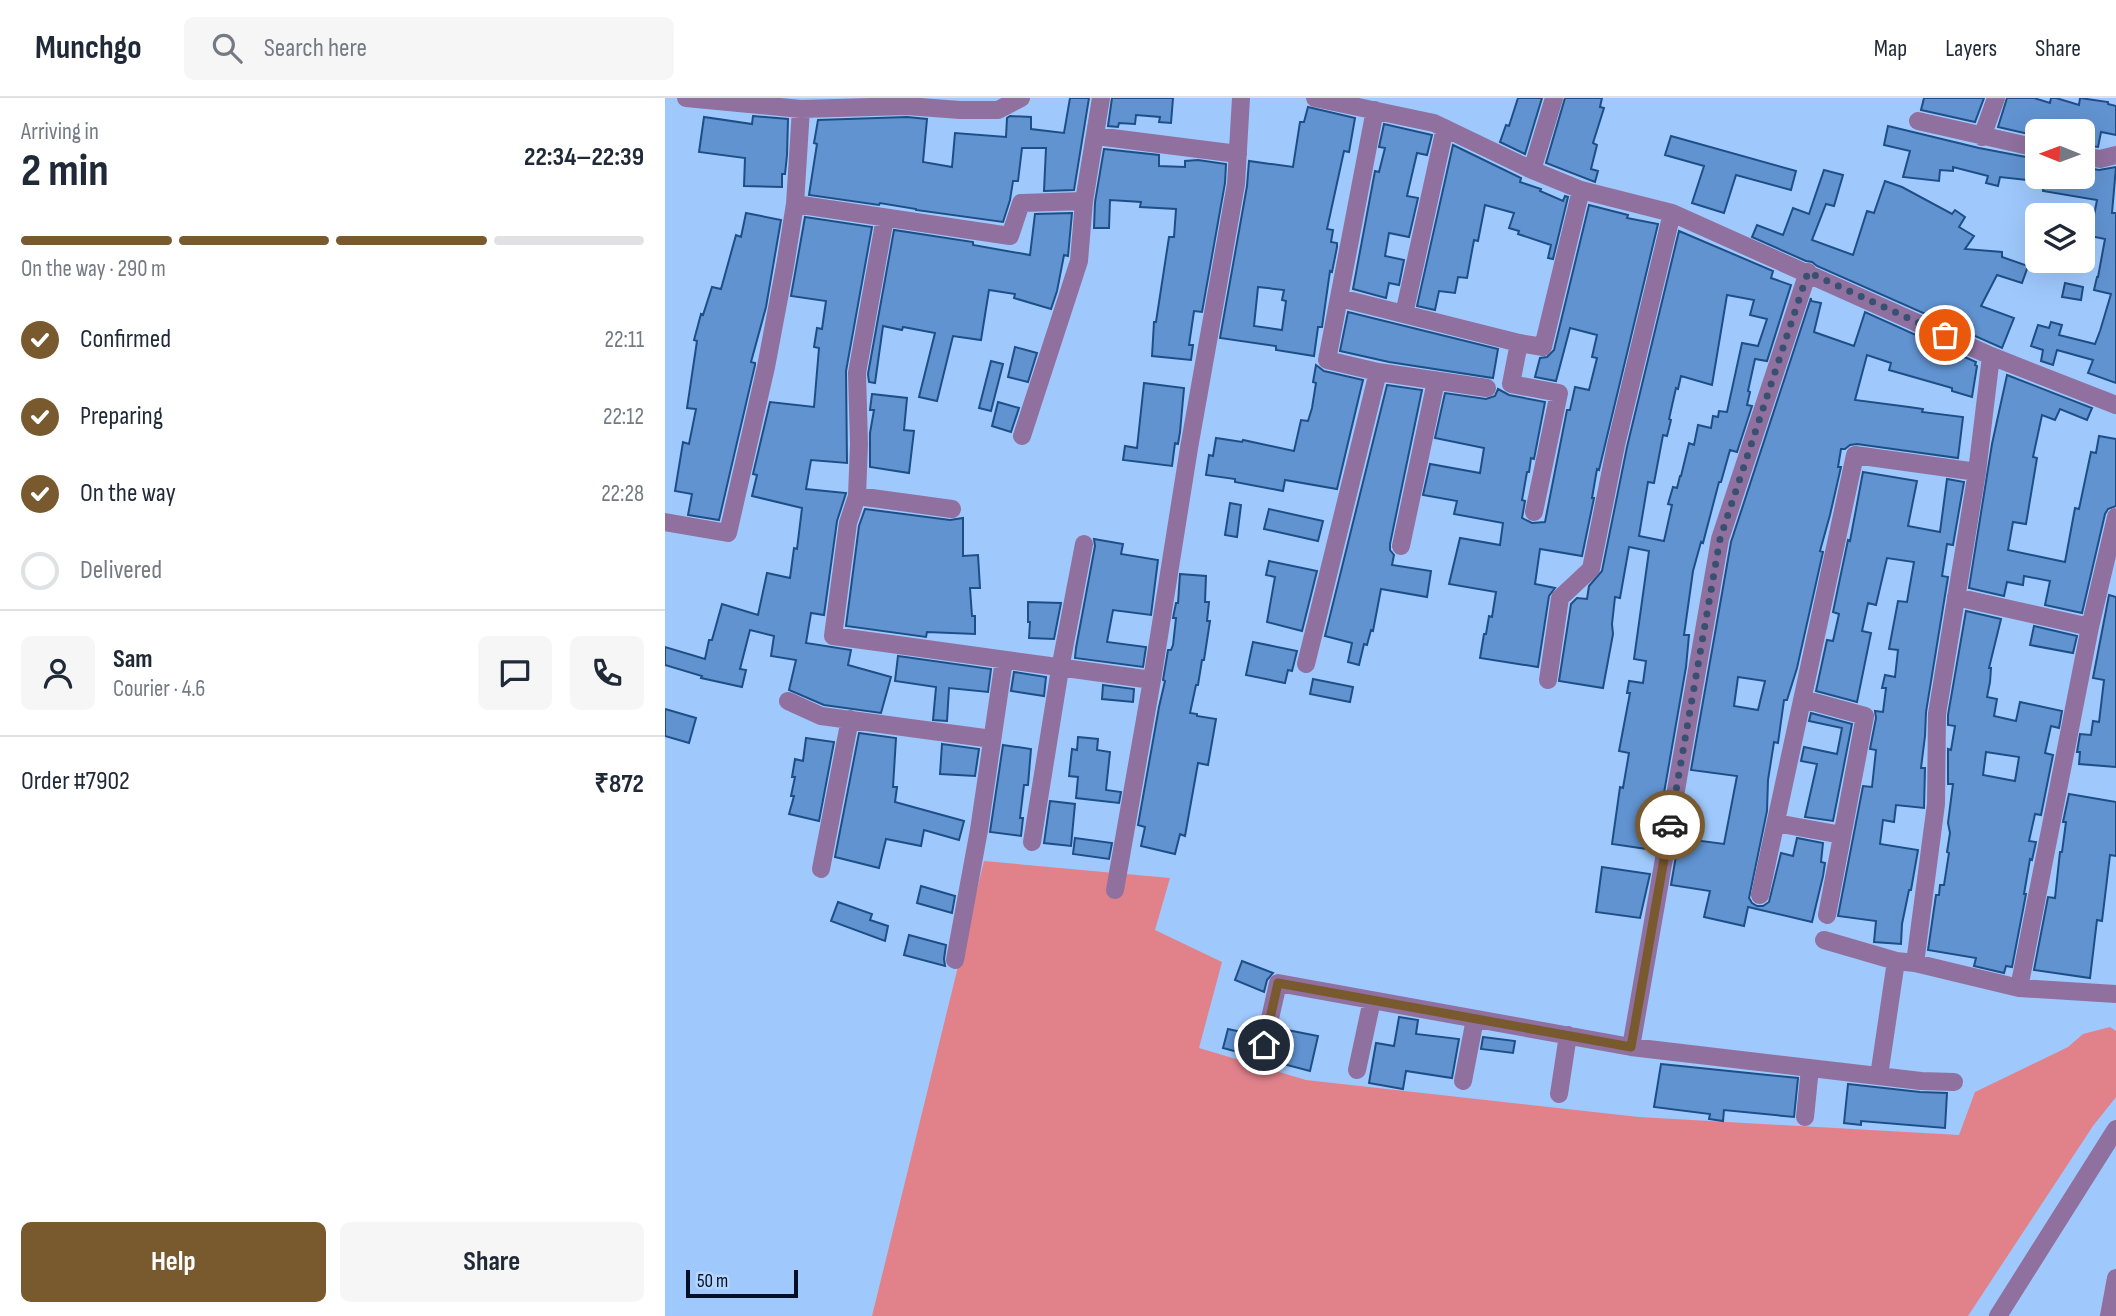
<!DOCTYPE html>
<html lang="en">
<head>
<meta charset="utf-8">
<style>
	body { margin:0; font-family:"Sofia Sans Condensed",sans-serif; background:#f6f6f7; color:#1f2937; height:100vh; display:flex; flex-direction:column; font-size:26px; white-space:nowrap }
	* { box-sizing:border-box; margin:0 }
	p { font-size:23px; color:#747a83 }
	.icon { flex:none; width:38px; height:38px; fill:none; stroke:currentColor; stroke-width:2; stroke-linecap:round; stroke-linejoin:round }
	.map { position:relative; flex:1; overflow:hidden }
	.details { display:flex; flex-direction:column; background:#fff; width:665px }
	.details>* { flex:none }
	.needle { width:46px; rotate:271deg }
	.controls { position:absolute; left:1360px; top:21px; display:grid; gap:14px }
	.controls a { display:grid; place-items:center; width:70px; height:70px; border-radius:10px; background:#fff; box-shadow:0 7px 28px #0002; font-size:35px }
	.scale { position:absolute; left:21px; bottom:18px; width:112px; box-sizing:border-box; padding-left:7px; border:4px solid #000f26; border-top:0; font-size:19px; line-height:24px; white-space:nowrap; color:#000f26; -webkit-text-stroke:5px #b6d6fd; paint-order:stroke }
	.pin { position:absolute; display:grid; place-items:center; width:60px; height:60px; color:#fff; margin:-30px; border:4px solid #fff; border-radius:50%; box-shadow:0 2px 7px #0007 }
	.courier { position:absolute; display:grid; place-items:center; width:70px; height:70px; margin:-35px; border:5px solid #785a2e; border-radius:50%; background:#fff; color:#222; box-shadow:0 2px 9px #0007 }
	.headline em { font-style:normal; font-weight:700 }
	.headline div { display:flex; flex-direction:column-reverse }
	.headline { display:flex; align-items:center; justify-content:space-between; height:119px; padding:0 21px }
	h1 { font-size:46px; font-weight:700; line-height:52px }
	.bar { display:grid; grid-template-columns:repeat(4,1fr); gap:10px 7px; align-content:center; height:84px; padding:0 21px }
	.bar i { height:9px; border-radius:5px; background:#e0e1e3 }
	.bar .on { background:#785a2e }
	.bar p { grid-column:span 4 }
	.line { display:flex; align-items:center; gap:18px; padding:0 21px; border-top:2px solid #e0e1e3 }
	.line div { flex:1 }
	.round { display:grid; place-items:center; flex:none; width:74px; height:74px; border-radius:10px; background:#f6f6f7 }
	ol { padding:0 21px; list-style:none }
	li { display:flex; align-items:center; gap:21px; height:77px }
	li p { margin-inline-start:auto }
	li .icon { padding:7px; border-radius:50%; background:#785a2e; color:#fff; stroke-width:4 }
	li:last-child { color:#747a83 }
	li i { width:38px; height:38px; border:4px solid #e0e1e3; border-radius:50% }
	.action { display:flex; gap:14px; margin-top:auto; padding:14px 21px }
	.action a { flex:1; height:80px; border-radius:10px; background:#785a2e; color:#fff; font-size:28px; font-weight:700; line-height:80px; text-align:center }
	.action a+a { background:#f6f6f7; color:#1f2937 }
	header { display:flex; align-items:center; gap:42px; box-sizing:border-box; height:98px; padding:0 35px; background:#fff; border-bottom:2px solid #e0e1e3 }
	header strong { font-size:33px }
	nav { display:flex; gap:38px; margin-inline-start:auto; font-size:24px }
	.search { width:490px; height:63px; background:#f6f6f7; display:flex; align-items:center; gap:18px; box-sizing:border-box; padding:0 24px; border-radius:10px; color:#747a83; font-size:26px }
	main { display:flex; flex:1; min-height:0 }
	.map>svg:first-child { display:block }
</style>
</head>
<body>
<header>
<strong>Munchgo</strong>
<div class="search"><svg class="icon" aria-label="search" viewBox="0 0 24 24"><circle cx="10" cy="10" r="6"/><path d="M15 15l6 6"/></svg>Search here</div>
<nav><a>Map</a><a>Layers</a><a>Share</a></nav>
</header>
<main>
<section class="details">
<div class="headline"><div><h1>2 min</h1><p>Arriving in</p></div><em>22:34–22:39</em></div>
<div class="bar"><i class="on"></i><i class="on"></i><i class="on"></i><i></i><p>On the way · 290 m</p></div>
<ol>
<li><svg class="icon" aria-label="check" viewBox="0 0 24 24"><path d="M5 12l5 5 9-10"/></svg>Confirmed<p>22:11</p></li>
<li><svg class="icon" aria-label="check" viewBox="0 0 24 24"><path d="M5 12l5 5 9-10"/></svg>Preparing<p>22:12</p></li>
<li><svg class="icon" aria-label="check" viewBox="0 0 24 24"><path d="M5 12l5 5 9-10"/></svg>On the way<p>22:28</p></li>
<li><i></i>Delivered</li>
</ol>
<div class="line" style="height:126px"><a class="round"><svg class="icon" aria-label="person" viewBox="0 0 24 24"><circle cx="12" cy="8" r="4"/><path d="M4 21q1-7 8-7t8 7"/></svg></a><div><b>Sam</b><p>Courier · 4.6</p></div><a class="round"><svg class="icon" aria-label="chat" viewBox="0 0 24 24"><path d="M4 5h16v11H9l-5 4z"/></svg></a><a class="round"><svg class="icon" aria-label="phone" viewBox="0 0 24 24"><path d="M5 4h4l2 5-3 2q2 4 5 5l2-3 5 2v4C11 20 4 13 5 4z"/></svg></a></div>
<div class="line" style="height:91px"><div>Order #7902</div><b>₹872</b></div>
<div class="action"><a>Help</a><a>Share</a></div>
</section>
<div class="map">
<svg width="1451" height="1218" viewBox="0 0 1451 1218">
	<rect width="100%" height="100%" fill="#9fc9fd"/>
	<path fill="#e1828b" d="M319,763L505,780L490,832L557,864L534,950L641,982L974,1019L1294,1037L1310,994L1403,949L1418,936L1445,929L1451,933V999L1428,1028L1303,1218H207Z"/>
	<path fill="#6193d1" stroke="#1d4e86" stroke-width="2" fill-rule="evenodd" d="M405,0H424L409,92L379,93L381,50H357L353,83H348L345,102L338,124L251,112V111L215,105L214,107L144,97L152,46L149,45L153,22L242,19L262,21L258,64L287,69L290,35L341,39L342,20L345,18L366,19V31L399,35Z
		M447,0H508L506,25L494,24L495,19L471,17L470,26L454,25L453,29L443,28Z
		M853,0H877L860,56L835,44L841,27L844,28Z
		M900,0H937L935,9L939,10L928,45L932,47L926,71L933,73L930,84L881,65Z
		M1259,0H1319L1310,24L1256,12Z
		M1342,0H1369L1385,5L1386,0H1391L1414,7L1415,0L1443,4V6L1451,8V37L1436,34L1433,49L1418,47V33H1372V38L1333,29Z
		M643,9L690,20L684,54L679,53L662,131L668,132L666,144L672,145V149L667,174L665,173L657,229H653L649,258L611,252V248L555,240L582,88L584,63L628,69L635,24H639ZM593,189L619,192L617,202L621,203L617,232L589,228Z
		M88,18L123,21L122,57L120,76H117V89L79,88L80,60L34,54L39,19L87,26Z
		M719,26L767,37L762,57L752,55L742,98L753,100L744,139L724,135L720,158L739,162L734,187L724,185L721,200L688,191L710,73L714,74L720,50L714,49Z
		M1223,28L1314,50L1372,61V83L1335,79L1333,88L1321,85L1323,78L1288,69V73L1275,72L1274,83L1238,79L1245,53L1219,47Z
		M1006,38L1131,73L1126,92L1071,77L1059,115L1027,105L1039,68L1000,57Z
		M788,47L856,80L855,84L876,91L875,93L898,103L900,98L903,99L888,161L883,160L886,147L853,136L854,133L844,130L849,115L820,107L813,143L809,142L802,180L793,179L790,195L774,193L770,212L752,208Z
		M439,51L494,57V68L520,69V63L533,62L561,66L560,85L537,214L529,213L524,247H528L526,262L487,258L489,224H491L504,139H509L511,111L475,109L476,104L445,102L444,130H429L430,104Z
		M1418,69L1434,72L1451,69L1447,115H1451V285L1423,275L1428,262L1392,252L1388,267L1376,263L1378,252L1366,248L1373,227L1384,230L1386,224L1397,227L1394,237L1430,246L1435,233L1446,196L1429,192L1432,179H1433L1440,141L1425,138L1432,102L1378,93L1380,79H1418Z
		M1159,72L1178,77L1169,108L1161,106L1147,142L1188,157L1202,113L1209,115L1220,83L1237,89L1287,116L1290,112L1300,119L1294,129L1309,138L1300,151L1337,154V159L1363,168L1357,185L1332,177L1316,208L1349,220L1337,250L1152,168L1147,164L1141,163L1087,139L1092,127L1118,137L1128,110L1144,116Z
		M924,107L963,117L962,120L993,126L934,372L932,371L927,400H929L917,458L875,451L870,486L890,490L884,498L873,569L815,560L819,536H821L824,518L827,519L831,494L784,486L795,440L835,447L838,425L789,416L792,403L758,397L765,366L815,375L819,350L770,340L780,295L821,301L830,298L833,291L844,297L880,304L869,361L866,360L864,374H862L857,402L860,403L857,420L867,425L880,424L902,312H905L910,289L924,292L932,260L927,259L932,237L905,230L891,283L870,279L875,260L882,259L889,252Z
		M81,115L116,122L101,209L86,264L90,265V267L54,422L23,417L27,396L10,393L18,344L24,346L31,311L22,310L32,243L29,242L36,216L38,217L47,189L56,191L71,137L76,139Z
		M407,115L403,158L399,157L392,193L386,211L349,200L350,196L324,192L316,242L288,238L272,303L254,299L270,235L238,229L237,232L218,228L210,285L204,284L203,276L229,132L308,144V147L365,157L370,116Z
		M140,119L207,129L181,273L182,365L146,362L141,391L181,395L172,423L159,517L146,515L141,545L186,552L183,567L226,579L216,615L159,607L124,592L131,562L106,558L109,538L85,532L75,571L81,572L77,589L36,580L37,578L0,567V549L40,561L44,542H47L57,506L93,517L102,475L125,480L129,450L132,451L137,410L87,398L92,377L88,376L105,304L149,309L154,250L149,249L152,230L157,231L161,203L126,198Z
		M1014,133L1108,173L1106,180L1126,187L1102,263L1090,261L1083,293L1085,294L1082,307L1087,308L1072,354L1065,352L1056,384H1054L1038,445L1036,444L1028,473L1019,537H1024L1021,569L989,752L947,746L955,689L958,690L964,655L954,653L965,595H962L964,583L978,585L981,563L969,561L984,453L964,449L955,500L950,499L947,526L948,536L938,590L894,583L906,506L912,500L922,501L924,488L937,473L962,349ZM1062,197L1089,202L1085,217L1102,221L1093,248L1077,245L1062,314L1054,313L1053,319L1048,318L1046,330L1033,327L1029,347L1024,345L1016,378H1015L1012,390L1008,389L1003,406L1007,407L999,443L974,438L983,384L989,385L998,337L1002,338L1006,322L1004,321L1011,290L1013,291L1016,278L1047,287Z
		M1400,185L1418,189L1416,202L1397,199Z
		M1146,200V203L1156,205L1149,234L1189,248L1200,214L1311,264L1310,267L1312,268L1307,299L1287,293V290L1224,272L1226,265L1202,257L1190,302L1244,309L1258,311L1257,314L1298,319L1293,360L1192,346L1185,347L1180,351H1176L1173,369H1176L1165,417L1155,453L1158,454L1132,570L1122,602H1119L1113,645L1109,644L1103,682L1102,713L1084,800L1087,805L1092,808H1098L1104,804L1116,755L1128,758L1132,740L1158,745L1156,764L1160,765L1158,778L1147,824L1083,809L1079,828L1039,819L1045,793L1006,787L1014,740L1059,746L1072,678L1026,672L1066,444ZM1073,579L1100,583L1093,612L1069,608Z
		M683,214L833,251L828,280L724,264L675,253Z
		M350,249L372,255L363,284L343,279Z
		M326,263L338,266L326,313L314,310Z
		M651,267L659,273L698,282L672,391L620,382L618,393L570,384V381L541,377L544,357L548,358L551,340L577,344L578,342L629,353L636,322L643,323L647,310L651,285L648,284Z
		M1342,277L1427,310L1422,322L1395,311L1390,322L1377,317L1368,359L1372,360L1361,426L1348,424L1343,452L1400,464L1410,410L1414,411L1426,354L1431,355L1434,338L1451,341V408L1443,411L1440,416L1417,515L1380,507L1385,483L1359,478L1358,487L1342,484L1339,498L1304,490L1327,346Z
		M479,285L519,290L515,334L513,346L510,345L507,368L458,362L460,348L472,350Z
		M722,287L757,292L725,446V452L729,457L727,467L766,473L762,499L716,491L708,533L706,532L702,547L699,546L694,567L683,564L687,545L660,538Z
		M207,296L242,300L239,332L249,333L244,375L205,369V335L209,312H205Z
		M333,304L354,310L346,334L327,328Z
		M1198,374L1252,383L1243,428L1275,434L1282,381L1299,384L1288,447L1282,446L1277,478L1283,479L1261,614L1260,638L1256,670H1260L1259,710L1231,707L1229,724L1218,722L1215,746L1253,752L1246,792H1244L1237,826L1236,846L1209,844L1211,823L1173,818L1198,688L1207,689L1211,652L1205,651L1211,620L1210,613L1218,614L1221,590H1217L1220,577L1230,579L1233,552L1224,551L1233,503L1242,504L1249,464L1222,460L1211,507L1203,505L1197,533L1206,535L1192,604L1151,593L1162,542L1168,543L1174,516L1168,514L1183,442L1185,443Z
		M565,405L576,407L572,439L560,437Z
		M200,411L285,422L298,420V458L313,457L315,490H305L307,518H310V536L262,534L261,539L181,528L194,428Z
		M604,411L658,423L653,443L599,431Z
		M429,441L458,446L456,456L493,462L486,517L448,512L442,544L481,549L478,569L410,560L411,550L430,448Z
		M604,463L652,473L637,533L602,524L610,479L601,477Z
		M515,476L541,478L540,504H544L542,523H545L539,562H537L533,587H531L525,615L532,616V618L551,621L543,667L533,665L520,738L515,736L510,756L476,748L480,729L473,727L494,609L500,583L498,582L503,552H506L508,547L511,520H508L511,505H513Z
		M1444,497L1451,499V669L1414,666L1415,654H1412L1415,636L1426,637L1428,623L1434,624L1439,582L1428,580Z
		M363,504L396,505L389,541L364,540L365,524H363Z
		M1301,513L1336,521L1324,570H1326L1325,584L1322,599L1332,601L1329,618L1351,623L1355,604L1397,613L1394,630L1386,628L1380,655L1388,657L1376,717L1370,716L1364,743L1371,744L1367,762L1365,761L1359,796H1361L1347,869L1341,868L1339,875L1309,868L1311,860L1263,852L1271,797H1274L1275,787H1279L1284,755L1282,754L1285,735L1283,725L1288,686H1283V651L1286,652L1290,628L1283,627V617ZM1321,654L1354,659L1350,683L1318,677Z
		M1369,528L1412,538L1408,555L1365,547Z
		M588,544L632,553L627,573L623,572L620,585L581,577Z
		M233,558L326,571L323,594L284,590L282,623L268,622L271,589L230,583Z
		M349,574L381,579L379,598L346,593Z
		M648,581L688,589L685,604L645,596Z
		M438,587L469,591L468,604L437,601Z
		M0,611L31,620L24,645L0,638Z
		M1146,615L1187,626L1168,723L1140,719L1152,666L1136,663L1139,649L1172,656L1177,630L1144,623Z
		M194,635L231,640L228,689H232L230,704L299,723L294,742L259,732L256,748L221,741L214,770L170,759Z
		M413,639L433,641L432,652L445,654L441,692L456,694L454,705L411,700L413,679L404,678L407,651L412,652Z
		M141,640L169,644L154,723L124,716L129,698H126L130,679H127L130,661L138,663Z
		M277,646L314,651L310,678L275,676Z
		M338,647L366,651L363,687H359L355,720H358L356,738L325,734Z
		M1404,696L1451,704V758L1445,757L1437,823L1432,822L1425,880L1369,872L1383,799L1390,800L1395,754H1397L1401,724H1398Z
		M385,703L410,706L406,748L379,745Z
		M410,740L447,745L444,761L408,756Z
		M937,769L985,776L975,820L931,814Z
		M256,788L290,798L287,815L252,805Z
		M173,804L207,816L205,822L223,828L220,843L166,823Z
		M244,837L281,847L279,861L280,868L239,857Z
		M577,863L608,875L602,882L599,894L570,882Z
		M734,919L753,922L751,936L794,941L787,980L741,973L738,991L704,985L711,945L729,948Z
		M563,931L590,937L588,951L592,956L597,958L607,955L612,943L619,945L622,932L653,938L645,973L558,950Z
		M818,939L850,943L848,955L816,951Z
		M996,966L1133,980L1129,1019L1059,1012L1058,1023L1044,1021L1045,1016L989,1009Z
		M1183,986L1255,994L1282,995L1280,1030L1196,1023V1027L1179,1025Z"/>
	<g fill="none" stroke-linecap="round" stroke-linejoin="round">
		<path stroke="#90709f" stroke-width="18" d="M21,0L136,11L242,8L295,12H333L356,0
			M650,0L769,25L867,72L916,92L1007,115L1326,258L1451,307
			M710,12L662,262L713,274L822,290
			M1253,23L1372,50
			M431,38L573,56
			M1317,39L1331,0
			M1418,58L1435,61L1451,57
			M867,72L889,0
			M130,106L345,138L356,105L419,103
			M220,120L192,275L194,346L192,398L287,411
			M675,200L854,245L878,249L916,92
			M739,216L780,30
			M854,245L846,286L894,295L869,414
			M357,338L414,163L419,103L436,0
			M192,398L183,425L168,538L487,582
			M0,424L63,435L101,269L120,168L130,106L136,11
			M736,448L771,283
			M1291,499L1425,529
			M641,566L713,274
			M883,582L895,500L926,471L951,347L1007,115
			M1138,601L1200,618L1162,817
			M123,603L156,618L327,641
			M1111,725L1177,737
			M367,744L395,571L419,446
			M156,771L185,621
			M450,792L487,582L524,350L571,86L576,0
			M1095,797L1190,357L1312,374
			M1159,842L1231,863L1250,865L1354,890L1451,896
			M290,862L314,732L339,562
			M1250,865L1271,706L1272,616L1312,374L1326,258
			M1354,890L1425,529L1451,419
			M599,947L613,885L966,949L1256,983L1289,984
			M966,949L1055,441L1143,174
			M692,972L707,902
			M1214,978L1231,863
			M798,983L810,921
			M894,996L903,937
			M1140,1019L1145,970
			M1333,1218L1451,1031
			M1444,1218L1451,1180"/>
	</g>
	<g fill="none" stroke-linecap="round" stroke-linejoin="round">
		<path stroke="#385071" stroke-width="7" stroke-dasharray="0 12.6" d="M1005,727L1055,441L1143,174L1280,237"/>
		<path stroke="#785a2e" stroke-width="9" d="M599,947L613,885L966,949L1005,727"/>
	</g>
</svg>
<div class="controls">
<a><svg class="needle" viewBox="-14 -14 28 28"><path d="M0-13l5 13h-10z" fill="#e53935"/><path d="M0 13l5-13h-10z" fill="#747a83"/></svg></a>
<a><svg class="icon" aria-label="layers" viewBox="0 0 24 24"><path d="M12 4l9 5-9 5-9-5zM3 14l9 5 9-5"/></svg></a>
</div>
<div class="scale">50 m</div>
<div class="pin" style="left:1280px;top:237px;background:#ea580c"><svg class="icon" aria-label="bag" viewBox="0 0 24 24"><path d="M5 8h14l-1 12H6zM9 8a3 3 0 0 1 6 0"/></svg></div>
<div class="pin" style="left:599px;top:947px;background:#1f2937"><svg class="icon" aria-label="home" viewBox="0 0 24 24"><path d="M3 11l9-7 9 7M6 9v11h12V9"/></svg></div>
<div class="courier" style="left:1005px;top:727px"><svg class="icon" aria-label="car" viewBox="0 0 24 24"><path d="M5 17H2v-5l4-1 3-4h7l3 4 3 1v5h-3M9 17h6M6 11h13"/><circle cx="7" cy="17" r="2"/><circle cx="17" cy="17" r="2"/></svg></div>
</div>
</main>
</body>
</html>
